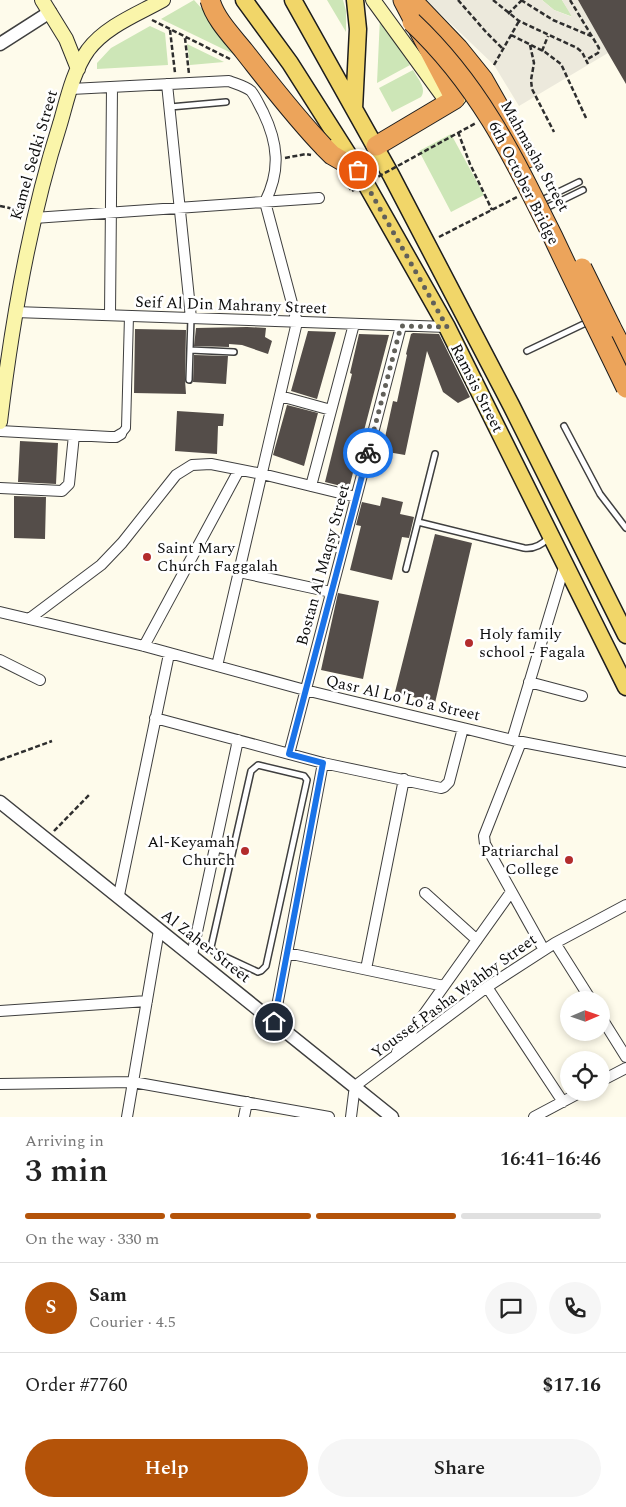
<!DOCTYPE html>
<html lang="en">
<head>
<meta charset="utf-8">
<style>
	body { margin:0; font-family:Spectral,serif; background:#f6f6f6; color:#222; height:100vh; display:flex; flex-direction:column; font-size:19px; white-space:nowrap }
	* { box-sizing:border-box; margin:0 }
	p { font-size:16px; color:#767676 }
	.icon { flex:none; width:28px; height:28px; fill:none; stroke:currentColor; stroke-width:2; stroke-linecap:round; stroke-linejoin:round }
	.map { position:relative; height:1117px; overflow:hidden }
	.drawer { display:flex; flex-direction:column; background:#fff; flex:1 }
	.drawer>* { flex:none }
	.needle { width:32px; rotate:88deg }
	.buttons { position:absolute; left:560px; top:991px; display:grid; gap:10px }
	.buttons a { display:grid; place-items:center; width:50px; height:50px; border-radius:50%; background:#fff; box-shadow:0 2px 8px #0003; font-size:25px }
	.pin { position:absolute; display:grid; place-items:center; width:42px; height:42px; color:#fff; margin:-21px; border:2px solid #fff; border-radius:50%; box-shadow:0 1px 5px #0007 }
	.courier { position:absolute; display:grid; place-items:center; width:50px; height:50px; margin:-25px; border:4px solid #1a73e8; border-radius:50%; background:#fff; color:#222; box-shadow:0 1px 6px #0007 }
	.headline em { font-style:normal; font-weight:600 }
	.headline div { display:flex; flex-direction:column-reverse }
	.headline { display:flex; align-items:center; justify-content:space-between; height:85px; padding:0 25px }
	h1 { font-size:32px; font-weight:600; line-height:38px }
	.bar { display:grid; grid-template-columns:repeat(4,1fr); gap:8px 5px; align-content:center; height:60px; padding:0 25px }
	.bar i { height:6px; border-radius:4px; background:#e0e0e0 }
	.bar .on { background:#b45309 }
	.bar p { grid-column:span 4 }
	.line { display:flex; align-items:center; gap:12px; padding:0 25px; border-top:1px solid #e0e0e0 }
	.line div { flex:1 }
	.round { display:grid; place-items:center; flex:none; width:52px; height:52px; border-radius:26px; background:#f6f6f6 }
	.primary-button { display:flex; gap:10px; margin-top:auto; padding:10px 25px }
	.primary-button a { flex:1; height:58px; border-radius:30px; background:#b45309; color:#fff; font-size:20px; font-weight:600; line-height:58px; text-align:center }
	.primary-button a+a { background:#f6f6f6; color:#222 }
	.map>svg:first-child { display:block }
</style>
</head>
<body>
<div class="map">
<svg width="626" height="1117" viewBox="0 0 626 1117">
	<rect width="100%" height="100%" fill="#fefbeb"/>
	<path fill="#cde6b7" d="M194,0L250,62L161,19Z
		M327,0H343L346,11V32Z
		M542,0H562L573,17L554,10Z
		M380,17L410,65L377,83Z
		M150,26L165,33L168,65L97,69V63L111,48Z
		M187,44L224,62L190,65Z
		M413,70C418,79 427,88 421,97L392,112L379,88Z
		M451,134L484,195L451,212L419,151Z"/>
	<path fill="#ece9dc" d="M426,0H542L554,10L572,17L562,0H578L608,53L519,106L494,65Z"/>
	<path fill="#544d49" d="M578,0H626V84L608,53Z
		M247,327L266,328L265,337L272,341L268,354L242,345L229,344V347L194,346L196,328Z
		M135,329L186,330L185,380L186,394L134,393Z
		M308,331L336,332L317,399L291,391Z
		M413,333L439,334L470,397L458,403L443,392L427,351L405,455L382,451L393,401L397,402L407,355L406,354L411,334Z
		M359,334L389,335L349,488L325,482L352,374L350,373Z
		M194,355L228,356L226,384L193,382Z
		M287,405L318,413L304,466L273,455Z
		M177,411L224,414L223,426H218L217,454L175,451Z
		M20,441L58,443L56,484L18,482Z
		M14,496L46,497L45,539L14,538Z
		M382,497L403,502L400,514L414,517L409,538L402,537L392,580L350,570L361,526L356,525L362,502L380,506Z
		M435,534L472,543L435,703L395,692Z
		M338,593L379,601L363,679L321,670Z"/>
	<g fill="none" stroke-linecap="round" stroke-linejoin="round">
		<g stroke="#3f3f3f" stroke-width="8">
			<path id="service" d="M170,107L226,102
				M542,200L579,182
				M546,208L583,190
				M190,350L234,352
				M527,351L590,321
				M189,380L191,318
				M564,426L600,494L626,528
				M418,522L524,548C534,549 541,546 548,538
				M406,569L435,454
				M258,765L304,776L307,780L266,966L261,971L258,972L217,953L213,951L211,947L251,771Z
				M215,849L232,852"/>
		</g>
		<g stroke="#3f3f3f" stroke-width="10">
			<path id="pedestrian" d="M121,434L126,428L129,316"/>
		</g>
		<g stroke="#3f3f3f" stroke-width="12">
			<path id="minor" d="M167,84L191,318
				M71,89L229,81C236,84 245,86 251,91C256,97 259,105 263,112C278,143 281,170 265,202L297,322L217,666
				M34,218L319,198
				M15,312L447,327
				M110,315L112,87
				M280,396L331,410
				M0,431L110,437H116L121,434
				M311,486L354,324
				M0,488L62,491L69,484L74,435
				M239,572L331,592
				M0,612L144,646L305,690L463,728L512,740L626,762
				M29,619L101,565L122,543L176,475L192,465L211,464L262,474L356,497
				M144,646L239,470
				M0,660L40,680
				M529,682L582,696
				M155,718L323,763L441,788L444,787L449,782L463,728
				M512,740L565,564
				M521,742L484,836L485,844L544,950
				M289,754L401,326
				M425,893L477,940
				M119,895L169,654
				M555,943L591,1000
				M287,953L444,986
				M192,955L238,740
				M366,969L404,779
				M487,987L563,1102
				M0,1011L147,1001
				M601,1017L626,1057
				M274,1022L323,763
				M397,1052L511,892
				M601,1081L626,1068
				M0,1084L133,1082L329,1117
				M127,1117L159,930
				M244,1117L247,1102
				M351,1117L354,1093L359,1083L487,987L555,943L626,905
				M534,1117L581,1092"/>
		</g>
		<g stroke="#3f3f3f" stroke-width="15">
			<path id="tertiary" d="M0,44L50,12
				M0,802L392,1117"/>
		</g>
		<g stroke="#2e2e2e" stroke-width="16">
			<path id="secondary" d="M42,0L66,39L78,69
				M373,0L442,95L455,99L459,98
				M0,422C12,321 29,221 60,124C67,100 73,71 88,50C106,26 138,14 163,0"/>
		</g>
		<g stroke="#1d1d1d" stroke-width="19">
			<path id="primary" d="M244,0L290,63L358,170L447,327L626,687
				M293,0L391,175L511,405L626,635
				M354,109L358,29L355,0"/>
		</g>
		<g stroke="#1d1d1d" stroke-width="21">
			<path id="motorway" d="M412,0L458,48L483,79L528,158
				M376,146L455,99L403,0
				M324,147L332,155L358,170
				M611,327L626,356"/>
		</g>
		<path stroke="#2e2e2e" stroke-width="2.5" stroke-dasharray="5 2.5" stroke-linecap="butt" d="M458,0L486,32L503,49
			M493,0L519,21L577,48L582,52L588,64
			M521,0L553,20L591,36
			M570,0L599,48L598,53L586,60
			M508,14L522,0
			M152,20L230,59
			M170,30L175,73
			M511,35L545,52L561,64L587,120
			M185,38L189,74
			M530,45L534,63L531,80L532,89L554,132
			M542,51L548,36
			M494,65L519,21
			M458,132L470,164L492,210
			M285,158L306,154L311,155
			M343,180L352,191
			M0,206L23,211
			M439,237L517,197
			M0,760L52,741
			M54,831L90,794"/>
		<use href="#service" stroke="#fff" stroke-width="5"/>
		<use href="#pedestrian" stroke="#fff" stroke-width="8"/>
		<use href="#minor" stroke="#fff" stroke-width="10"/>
		<use href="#tertiary" stroke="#fff" stroke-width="12"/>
		<use href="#secondary" stroke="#faf5aa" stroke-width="14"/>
		<use href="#primary" stroke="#f1d669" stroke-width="16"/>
		<use href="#motorway" stroke="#eca45b" stroke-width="19"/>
		<g stroke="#1d1d1d" stroke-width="21" stroke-linecap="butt">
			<path id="motorway-bridge" d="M210,0C215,19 232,36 244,51C270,84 295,117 324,147
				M412,22C479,85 513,156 553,237C577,288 602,338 626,388
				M582,268L611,327"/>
		</g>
		<path stroke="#2e2e2e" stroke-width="2.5" stroke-dasharray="5 2.5" stroke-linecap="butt" d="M352,191L476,123"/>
		<use href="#motorway-bridge" stroke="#eca45b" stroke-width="19"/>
	</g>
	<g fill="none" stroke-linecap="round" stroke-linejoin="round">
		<path stroke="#61605a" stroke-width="5" stroke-dasharray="0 9" d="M358,170L447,327L401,326L368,453"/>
		<path stroke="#1a73e8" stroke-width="6" d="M274,1022L323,763L289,754L368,453"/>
	</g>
	<g fill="#b32c2c" stroke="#fff" stroke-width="2">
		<circle cx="147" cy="557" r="5"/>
		<circle cx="469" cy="643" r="5"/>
		<circle cx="245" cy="851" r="5"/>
		<circle cx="569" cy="860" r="5"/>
	</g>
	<g text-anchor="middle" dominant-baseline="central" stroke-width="5" stroke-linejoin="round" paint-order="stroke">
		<g font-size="16" fill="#0c0c0c" stroke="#fff">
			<text transform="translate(34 155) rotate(-74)">Kamel Sedki Street</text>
			<text transform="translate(535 156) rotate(61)">Mahmasha Street</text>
			<text transform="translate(524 183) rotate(63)">6th October Bridge</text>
			<text transform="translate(231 305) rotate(2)">Seif Al Din Mahrany Street</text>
			<text transform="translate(477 388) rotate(63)">Ramsis Street</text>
			<text transform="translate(323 565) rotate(-75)">Bostan Al Maqsy Street</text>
			<text transform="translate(403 698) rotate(13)">Qasr Al Lo'Lo'a Street</text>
			<text transform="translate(206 946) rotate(38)">Al Zaher Street</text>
			<text transform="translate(454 996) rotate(-36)">Youssef Pasha Wahby Street</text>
		</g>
		<g font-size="16" fill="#0c0c0c" stroke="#fff" text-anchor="start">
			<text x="157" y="548">Saint Mary<tspan x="157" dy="18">Church Faggalah</tspan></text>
			<text x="479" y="634">Holy family<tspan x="479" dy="18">school - Fagala</tspan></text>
			<text x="235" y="842" text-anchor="end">Al-Keyamah<tspan x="235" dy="18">Church</tspan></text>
			<text x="559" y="851" text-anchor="end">Patriarchal<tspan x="559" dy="18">College</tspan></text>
		</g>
	</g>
</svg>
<div class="buttons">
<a><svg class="needle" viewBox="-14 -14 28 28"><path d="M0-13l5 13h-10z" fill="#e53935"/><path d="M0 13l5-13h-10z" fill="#767676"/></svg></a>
<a><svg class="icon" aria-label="locate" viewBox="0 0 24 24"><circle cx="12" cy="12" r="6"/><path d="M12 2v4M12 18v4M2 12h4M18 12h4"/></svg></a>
</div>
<div class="pin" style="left:358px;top:170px;background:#ea580c"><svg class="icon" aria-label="bag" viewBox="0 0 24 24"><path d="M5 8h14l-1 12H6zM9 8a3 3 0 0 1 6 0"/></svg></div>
<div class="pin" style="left:274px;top:1022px;background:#1f2937"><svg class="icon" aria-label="home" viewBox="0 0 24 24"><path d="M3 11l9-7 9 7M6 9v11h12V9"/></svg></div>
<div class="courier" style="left:368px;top:453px"><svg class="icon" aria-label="bike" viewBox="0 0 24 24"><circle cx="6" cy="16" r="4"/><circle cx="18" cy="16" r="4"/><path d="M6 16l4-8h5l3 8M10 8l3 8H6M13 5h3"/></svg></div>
</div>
<section class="drawer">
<div class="headline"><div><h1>3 min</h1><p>Arriving in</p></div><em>16:41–16:46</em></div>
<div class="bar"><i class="on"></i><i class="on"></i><i class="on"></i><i></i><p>On the way · 330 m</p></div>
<div class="line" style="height:90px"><b class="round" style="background:#b45309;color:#fff">S</b><div><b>Sam</b><p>Courier · 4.5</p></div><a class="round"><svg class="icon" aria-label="chat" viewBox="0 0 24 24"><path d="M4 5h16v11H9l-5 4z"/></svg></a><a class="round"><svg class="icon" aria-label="phone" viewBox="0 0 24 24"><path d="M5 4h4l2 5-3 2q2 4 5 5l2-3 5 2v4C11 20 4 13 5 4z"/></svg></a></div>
<div class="line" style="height:65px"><div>Order #7760</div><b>$17.16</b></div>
<div class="primary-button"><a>Help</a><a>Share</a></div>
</section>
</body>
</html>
